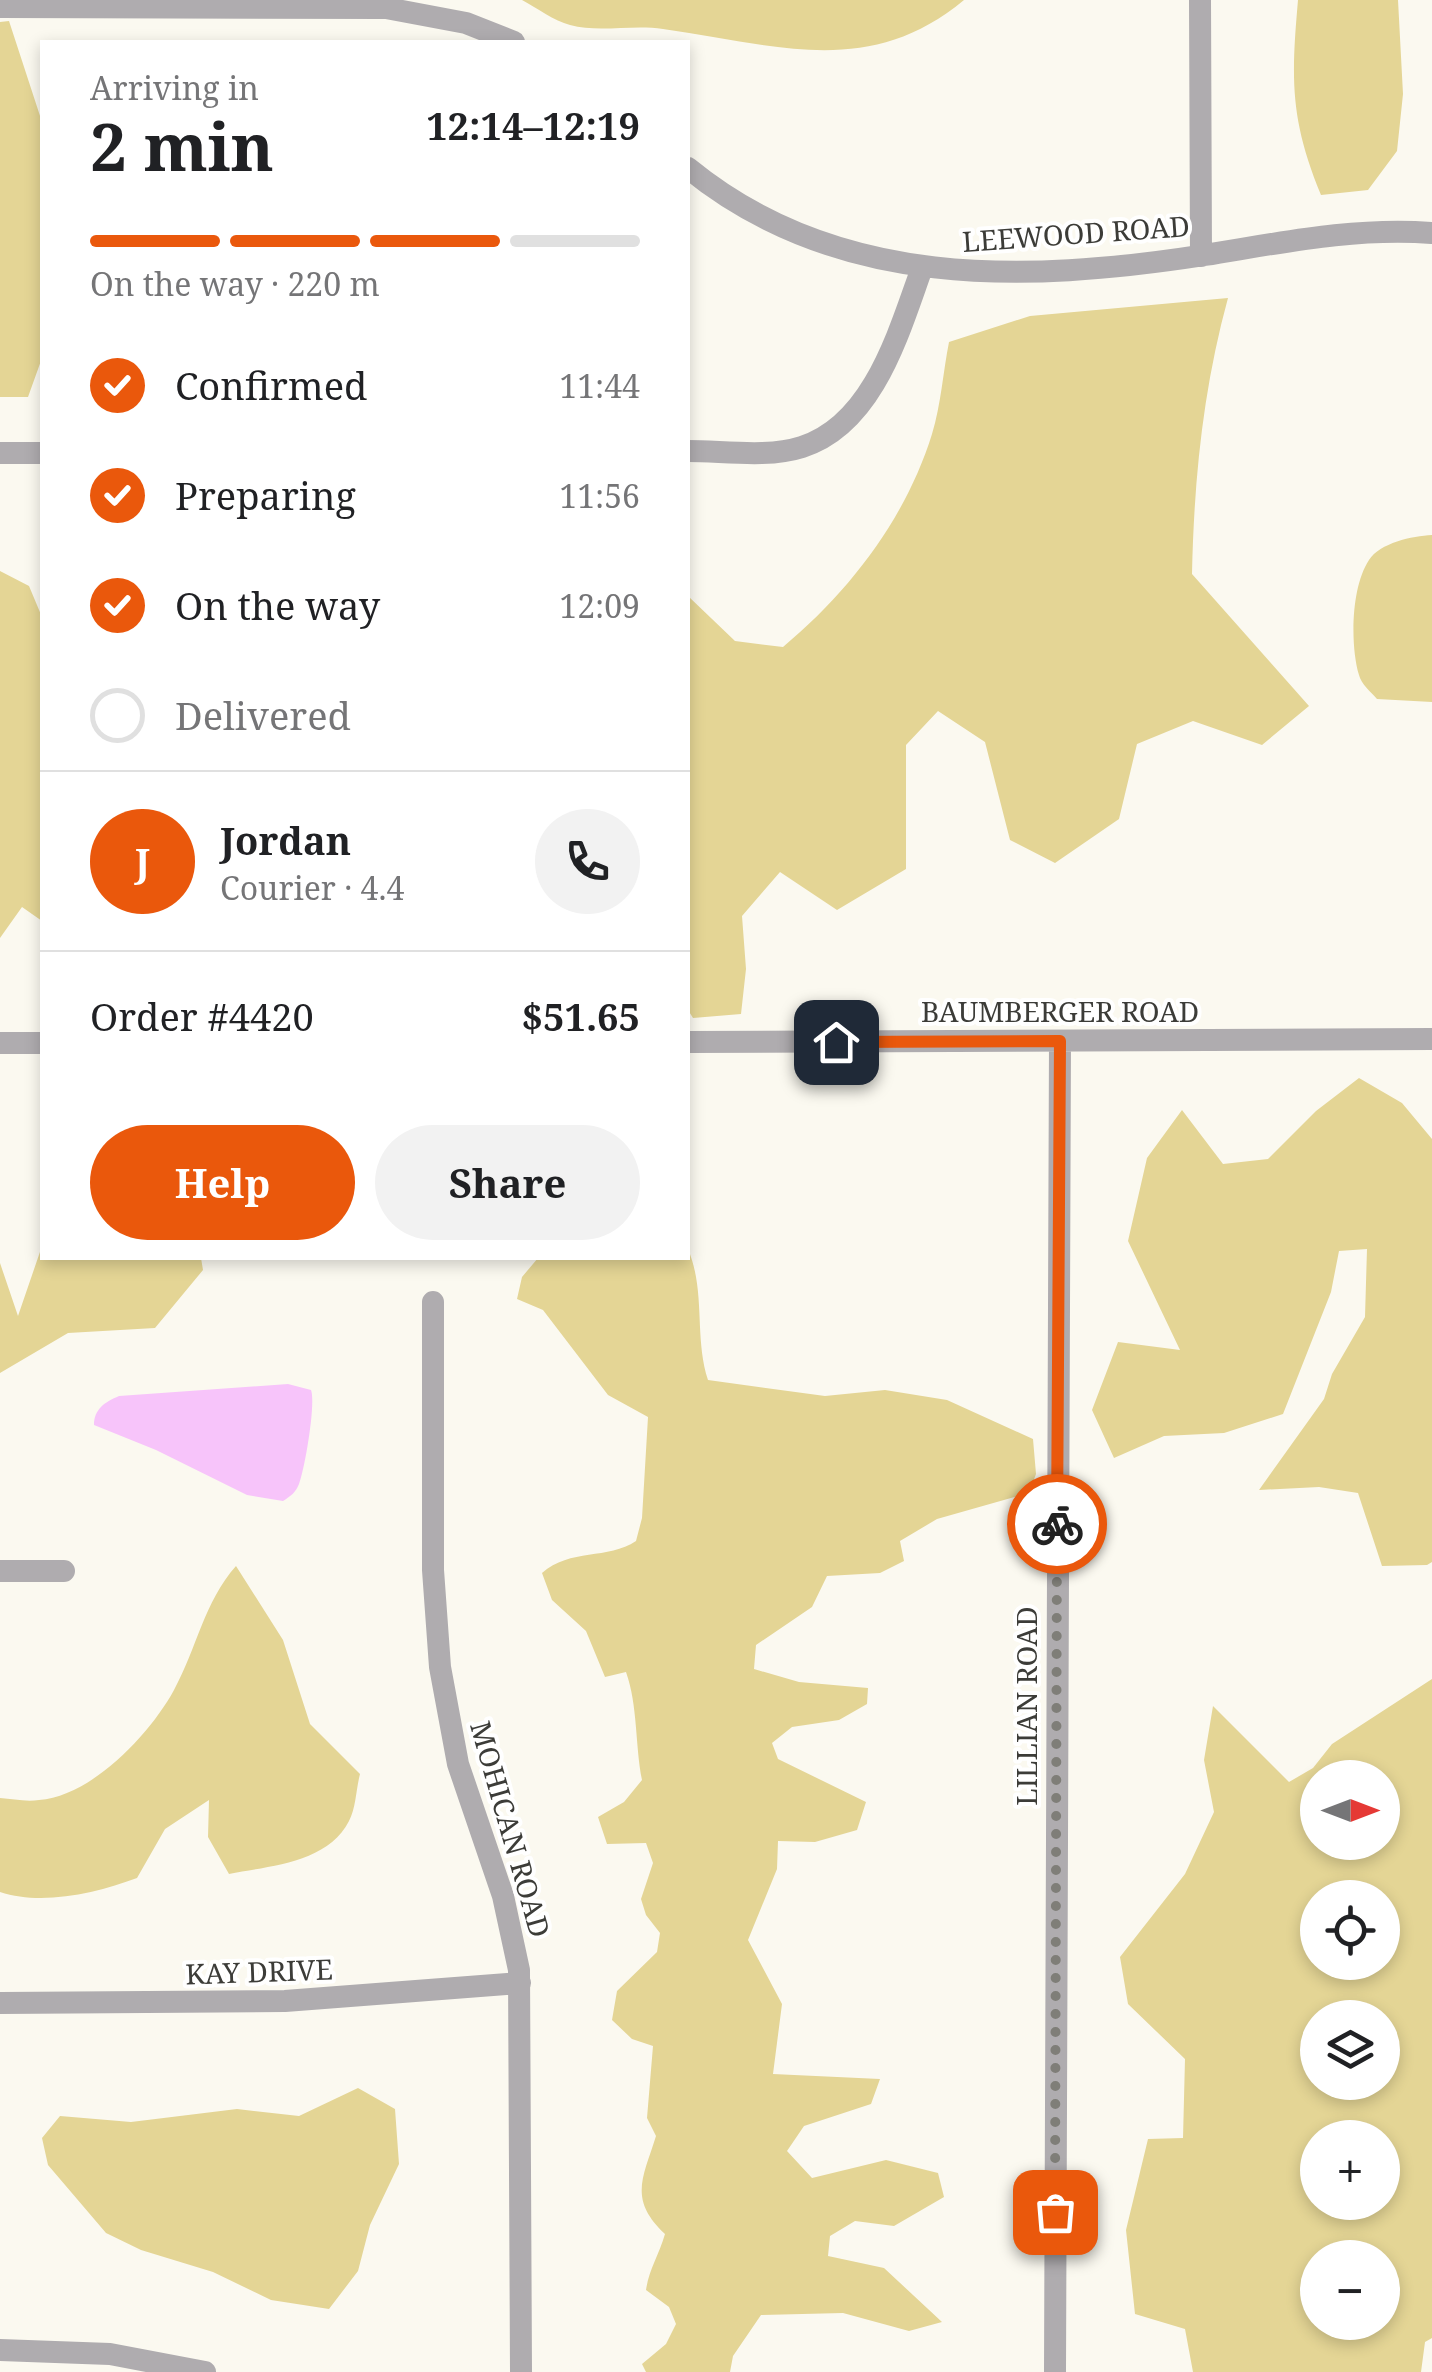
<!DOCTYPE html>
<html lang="en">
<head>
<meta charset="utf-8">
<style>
	body { margin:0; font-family:"Noto Serif",serif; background:#f2f2f2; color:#202124; height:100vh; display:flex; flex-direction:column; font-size:38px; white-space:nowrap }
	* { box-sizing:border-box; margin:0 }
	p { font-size:32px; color:#757577 }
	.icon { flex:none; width:55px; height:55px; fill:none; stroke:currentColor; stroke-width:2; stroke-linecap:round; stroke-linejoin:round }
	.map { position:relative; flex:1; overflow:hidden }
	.details { position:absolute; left:40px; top:40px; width:650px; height:1220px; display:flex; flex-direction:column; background:#fff; border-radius:0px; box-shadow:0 5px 15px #0003 }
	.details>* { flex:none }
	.needle { width:65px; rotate:90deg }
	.tools { position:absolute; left:1300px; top:1760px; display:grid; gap:20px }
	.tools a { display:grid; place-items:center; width:100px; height:100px; border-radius:50%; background:#fff; box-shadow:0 5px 15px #0003; font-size:50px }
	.pin { position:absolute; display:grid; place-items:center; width:85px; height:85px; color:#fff; margin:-42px; border-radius:20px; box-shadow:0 5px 15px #0006 }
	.courier { position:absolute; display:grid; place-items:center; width:100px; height:100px; margin:-50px; border:8px solid #ea580c; border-radius:50%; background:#fff; color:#222; box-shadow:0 2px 12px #0007 }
	.headline em { font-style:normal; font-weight:700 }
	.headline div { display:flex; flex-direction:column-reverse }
	.headline { display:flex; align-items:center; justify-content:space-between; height:170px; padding:0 50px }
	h1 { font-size:65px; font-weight:700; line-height:75px }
	.bar { display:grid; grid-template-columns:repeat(4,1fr); gap:15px 10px; align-content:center; height:120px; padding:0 50px }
	.bar i { height:12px; border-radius:8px; background:#e0e0e0 }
	.bar .active { background:#ea580c }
	.bar p { grid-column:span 4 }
	.line { display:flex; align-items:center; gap:25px; padding:0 50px; border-top:2px solid #e0e0e0 }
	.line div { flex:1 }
	.round { display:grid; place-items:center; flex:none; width:105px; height:105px; border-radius:52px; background:#f2f2f2 }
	ol { padding:0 50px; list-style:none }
	li { display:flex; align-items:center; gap:30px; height:110px }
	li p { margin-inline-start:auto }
	li .icon { padding:10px; border-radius:50%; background:#ea580c; color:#fff; stroke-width:4 }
	li:last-child { color:#757577 }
	li i { width:55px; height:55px; border:5px solid #e0e0e0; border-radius:50% }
	.button { display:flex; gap:20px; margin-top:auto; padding:20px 50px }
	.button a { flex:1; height:115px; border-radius:60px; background:#ea580c; color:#fff; font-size:40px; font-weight:700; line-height:115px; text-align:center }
	.button a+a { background:#f2f2f2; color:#202124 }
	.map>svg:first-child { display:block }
</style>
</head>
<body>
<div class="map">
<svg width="1432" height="2372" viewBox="0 0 1432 2372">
	<rect width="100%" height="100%" fill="#fbf9f0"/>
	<path fill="#e4d595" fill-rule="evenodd" d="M522,0H964C868,80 774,44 663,29C633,24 599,33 570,25C554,21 537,8 522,0Z
		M1298,0H1398L1403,94L1397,151L1368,190L1321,195C1290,119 1291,80 1298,0Z
		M9,21L42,122V358L28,397H0V22Z
		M1228,298C1203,389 1194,480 1192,574L1309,706L1262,745L1193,721L1137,744L1119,819L1055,863L1010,840L985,742L938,711L906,745V869L837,910L780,872L742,916L746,969L741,1014L693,1018L688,1010V596L735,641L783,647C850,591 906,518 932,434C941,405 943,372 949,342L1030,316Z
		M1432,535V702L1377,699C1371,692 1361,684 1359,675C1350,645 1351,587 1369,560C1380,543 1412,536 1432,535Z
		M0,571L29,586L42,617V921L22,907L0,938Z
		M1359,1078L1402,1103L1432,1139V1562L1427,1565L1382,1566L1358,1493L1319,1487L1259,1490L1324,1399L1332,1374L1365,1317L1367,1249L1339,1251L1331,1292L1283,1414L1224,1433L1164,1436L1114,1458L1092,1410L1118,1342L1180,1350L1128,1241L1147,1158L1182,1110L1223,1164L1268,1159L1316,1111Z
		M42,1246V1258H201L203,1270L155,1328L68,1333L0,1373V1263L18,1316Z
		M688,1249C706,1292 694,1337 708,1380L825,1396L885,1390L947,1400L1033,1439L1036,1474L1029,1493L937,1519L900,1541L904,1561L880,1573L827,1576L812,1607L756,1645L754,1669L799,1682L868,1688L867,1704L839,1720L792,1727L772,1743L778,1759L866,1802L857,1830L815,1842L778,1841L777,1869L748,1940L782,2004L773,2074L880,2079L871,2104L804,2126L787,2151L812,2178L886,2160L938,2173L944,2197L894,2226L855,2221L830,2236L828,2256L884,2268L942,2322L909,2331L843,2313L761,2315L733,2356L730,2372H646L642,2364L666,2344L676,2324L669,2307L646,2290C649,2269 659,2255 665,2234C628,2199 643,2178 656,2136L647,2118L653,2046L632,2039L612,2020L617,1991L657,1952L660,1933L646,1915L641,1899L653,1863L646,1843L607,1844L598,1817L624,1802L642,1780C635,1745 638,1706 626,1672L605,1677L586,1631L552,1600L542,1573C570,1548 608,1560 636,1541L642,1518L648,1417L608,1395L543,1310L517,1299L522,1277L538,1258H688Z
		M236,1566L283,1640L310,1724L360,1774C356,1789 356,1808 349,1821C328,1863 269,1866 229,1874L208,1837L209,1800L165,1829L137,1878C97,1893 42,1906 0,1892V1798C13,1799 26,1802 39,1800C92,1796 150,1734 174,1690C197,1648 204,1602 236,1566Z
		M1432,1679V2338L1425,2342L1421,2372H1193L1185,2329L1135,2314L1126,2230L1148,2139L1183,2138L1185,2059L1128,2004L1120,1957L1185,1874L1214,1812L1204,1760L1213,1706L1289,1782L1313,1768L1332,1744ZM1318,1778H1382V1842H1318ZM1318,1898H1382V1962H1318ZM1318,2018H1382V2082H1318ZM1318,2138H1382V2202H1318ZM1318,2258H1382V2322H1318Z
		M358,2088L395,2109L399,2164L370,2225L358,2271L329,2309L271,2300L213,2272L141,2250L106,2233L48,2165L42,2138L60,2116L131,2122L237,2109L299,2116Z"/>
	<path fill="#f7c4fa" d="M288,1384L311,1390C316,1403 305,1468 299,1484C296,1492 291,1496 283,1501L247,1495L156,1450L94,1425C94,1409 105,1402 119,1396Z"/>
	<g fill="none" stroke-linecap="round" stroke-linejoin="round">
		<path stroke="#afacaf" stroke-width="22" d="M1200,0L1201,256
			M0,7L386,8L466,23L514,42
			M688,168C836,289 1025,283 1205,255C1280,243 1355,227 1432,233
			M688,451C724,451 768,458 802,447C874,424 899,331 922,268
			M0,453H42
			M688,1042L1432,1039
			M0,1043H42
			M433,1302V1570L440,1667L458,1764L503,1896L519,1970L521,2372
			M0,1571H64
			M0,2003L285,2001L520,1983
			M0,2350L110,2354L205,2372
			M1055,2372L1060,1041"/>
	</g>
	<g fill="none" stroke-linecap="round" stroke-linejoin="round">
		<path stroke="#7f7e78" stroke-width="10" stroke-dasharray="0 18" d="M1055,2212L1057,1524"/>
		<path stroke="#ea580c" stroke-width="12" d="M836,1042L1060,1041L1057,1524"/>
	</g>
	<g text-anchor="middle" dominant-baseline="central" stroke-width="8" stroke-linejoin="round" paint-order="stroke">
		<g font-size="28" fill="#3c3c38" stroke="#fff">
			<text transform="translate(1076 233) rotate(-4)">LEEWOOD ROAD</text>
			<text x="1060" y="1011">BAUMBERGER ROAD</text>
			<text transform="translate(1026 1706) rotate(-90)">LILLIAN ROAD</text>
			<text transform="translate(511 1829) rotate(74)">MOHICAN ROAD</text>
			<text transform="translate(259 1971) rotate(-2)">KAY DRIVE</text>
		</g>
	</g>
</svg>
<div class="tools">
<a><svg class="needle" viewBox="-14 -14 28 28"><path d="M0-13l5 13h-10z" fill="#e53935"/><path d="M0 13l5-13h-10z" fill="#757577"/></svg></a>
<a><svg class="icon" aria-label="locate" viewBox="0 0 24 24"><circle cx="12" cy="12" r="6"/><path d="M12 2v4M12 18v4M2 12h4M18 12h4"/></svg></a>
<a><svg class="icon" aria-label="layers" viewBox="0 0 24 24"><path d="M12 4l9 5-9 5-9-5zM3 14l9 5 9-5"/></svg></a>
<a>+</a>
<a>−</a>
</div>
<div class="pin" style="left:1055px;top:2212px;background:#ea580c"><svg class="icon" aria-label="bag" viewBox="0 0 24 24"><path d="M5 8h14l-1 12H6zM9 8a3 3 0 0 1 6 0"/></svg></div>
<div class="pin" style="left:836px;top:1042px;background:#1f2937"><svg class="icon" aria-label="home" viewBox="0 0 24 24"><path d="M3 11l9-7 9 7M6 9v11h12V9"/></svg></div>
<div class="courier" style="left:1057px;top:1524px"><svg class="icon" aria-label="bike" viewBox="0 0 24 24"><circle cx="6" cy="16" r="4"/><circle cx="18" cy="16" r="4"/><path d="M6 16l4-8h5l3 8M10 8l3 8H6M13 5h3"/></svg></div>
<section class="details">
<div class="headline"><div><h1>2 min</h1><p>Arriving in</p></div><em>12:14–12:19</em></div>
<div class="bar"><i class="active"></i><i class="active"></i><i class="active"></i><i></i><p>On the way · 220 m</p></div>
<ol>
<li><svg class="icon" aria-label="check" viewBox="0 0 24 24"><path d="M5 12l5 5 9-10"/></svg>Confirmed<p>11:44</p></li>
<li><svg class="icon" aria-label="check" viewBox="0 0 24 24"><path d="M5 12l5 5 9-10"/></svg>Preparing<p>11:56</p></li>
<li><svg class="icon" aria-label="check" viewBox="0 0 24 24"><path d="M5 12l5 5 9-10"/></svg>On the way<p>12:09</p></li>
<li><i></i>Delivered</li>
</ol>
<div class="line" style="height:180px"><b class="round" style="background:#ea580c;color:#fff">J</b><div><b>Jordan</b><p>Courier · 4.4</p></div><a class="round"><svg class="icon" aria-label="phone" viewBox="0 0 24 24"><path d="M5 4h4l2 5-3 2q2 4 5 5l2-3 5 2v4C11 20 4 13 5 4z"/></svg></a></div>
<div class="line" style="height:130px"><div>Order #4420</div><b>$51.65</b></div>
<div class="button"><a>Help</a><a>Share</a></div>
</section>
</div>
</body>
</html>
